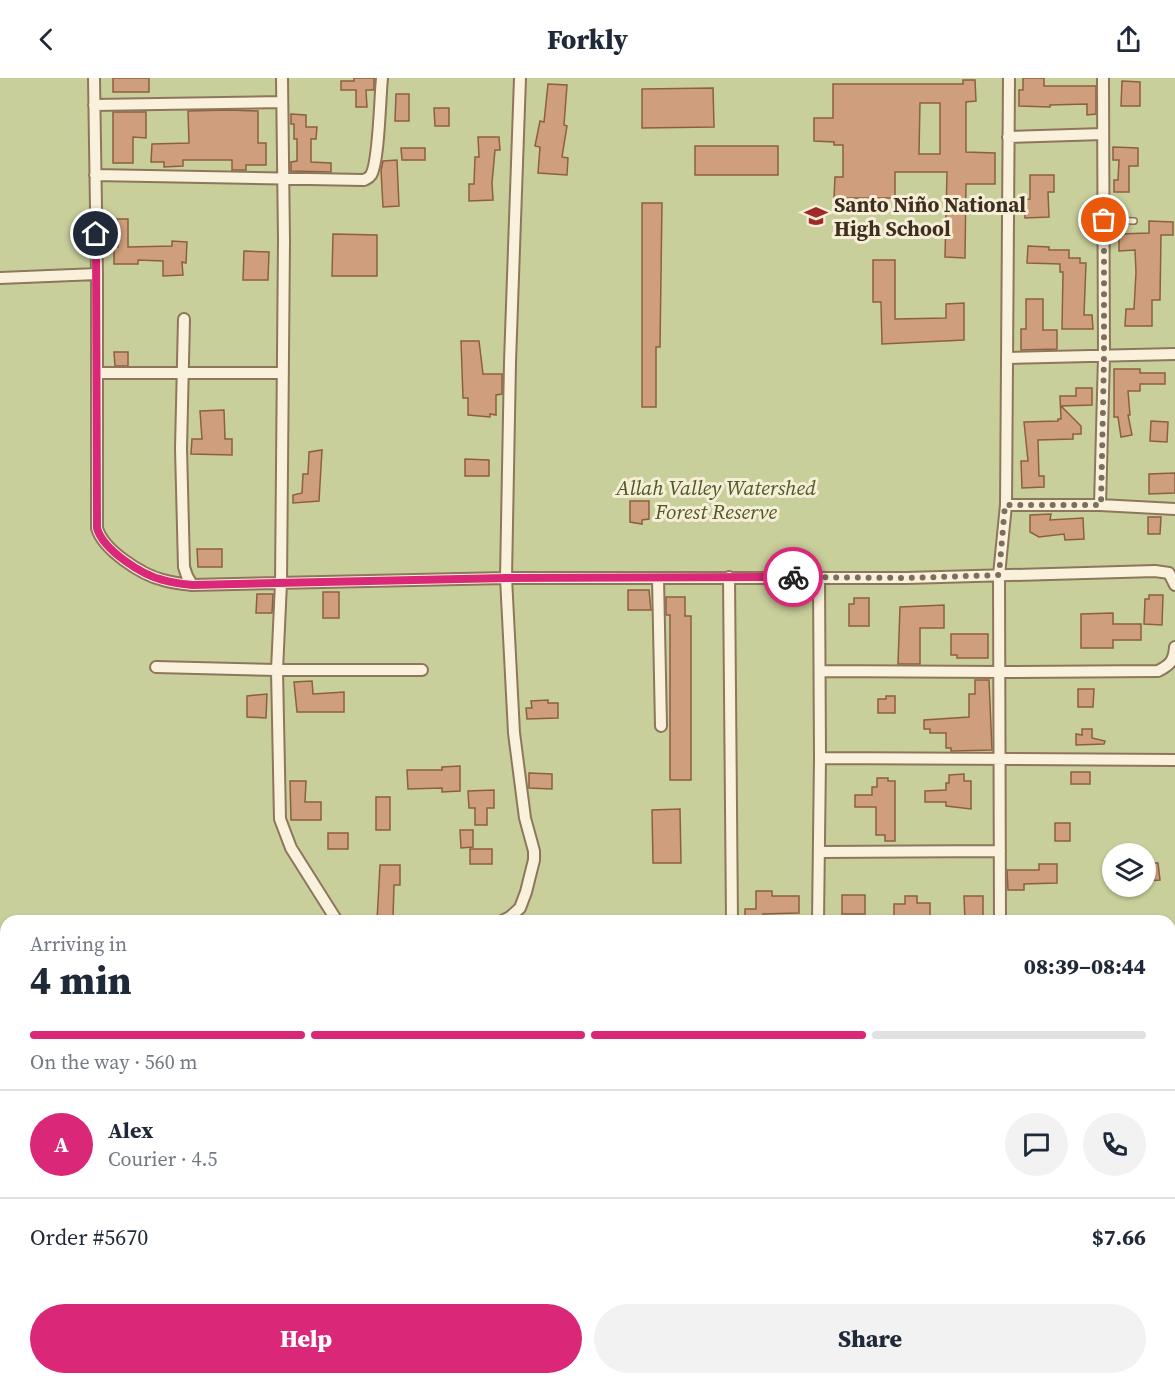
<!DOCTYPE html>
<html lang="en">
<head>
<meta charset="utf-8">
<style>
	body { margin:0; font-family:"Source Serif 4",serif; background:#f2f2f3; color:#1f2937; height:100vh; display:flex; flex-direction:column; font-size:22px; white-space:nowrap }
	* { box-sizing:border-box; margin:0 }
	p { font-size:20px; color:#747a83 }
	.icon { flex:none; width:33px; height:33px; fill:none; stroke:currentColor; stroke-width:2; stroke-linecap:round; stroke-linejoin:round }
	.map { position:relative; flex:1; overflow:hidden }
	.sheet { position:absolute; left:0px; top:837px; width:1176px; height:470px; display:flex; flex-direction:column; background:#fff; border-radius:18px 18px 0 0; box-shadow:0 2px 4px #0004 }
	.sheet>* { flex:none }
	.fabs { position:absolute; left:1102px; top:765px; display:grid; gap:12px }
	.fabs a { display:grid; place-items:center; width:54px; height:54px; border-radius:50%; background:#fff; box-shadow:0 2px 4px #0004; font-size:30px }
	.pin { position:absolute; display:grid; place-items:center; width:51px; height:51px; color:#fff; margin:-26px; border:3px solid #fff; border-radius:50%; box-shadow:0 2px 6px #0007 }
	.courier { position:absolute; display:grid; place-items:center; width:60px; height:60px; margin:-30px; border:4px solid #db2777; border-radius:50%; background:#fff; color:#222; box-shadow:0 2px 8px #0007 }
	.summary em { font-style:normal; font-weight:800 }
	.summary div { display:flex; flex-direction:column-reverse }
	.summary { display:flex; align-items:center; justify-content:space-between; height:102px; padding:0 30px }
	h1 { font-size:39px; font-weight:800; line-height:45px }
	.bar { display:grid; grid-template-columns:repeat(4,1fr); gap:9px 6px; align-content:center; height:72px; padding:0 30px }
	.bar i { height:8px; border-radius:4px; background:#e0e1e3 }
	.bar .on { background:#db2777 }
	.bar p { grid-column:span 4 }
	.line { display:flex; align-items:center; gap:15px; padding:0 30px; border-top:2px solid #e0e1e3 }
	.line div { flex:1 }
	.round { display:grid; place-items:center; flex:none; width:63px; height:63px; border-radius:32px; background:#f2f2f3 }
	.primary-button { display:flex; gap:12px; margin-top:auto; padding:12px 30px }
	.primary-button a { flex:1; height:69px; border-radius:36px; background:#db2777; color:#fff; font-size:24px; font-weight:800; line-height:69px; text-align:center }
	.primary-button a+a { background:#f2f2f3; color:#1f2937 }
	header { display:flex; justify-content:space-between; align-items:center; height:78px; padding:0 30px; background:#fff; font-size:27px; font-weight:800 }
	.map>svg:first-child { display:block }
</style>
</head>
<body>
<header><svg class="icon" aria-label="back" viewBox="0 0 24 24"><path d="M15 5l-7 7 7 7"/></svg>Forkly<svg class="icon" aria-label="share" viewBox="0 0 24 24"><path d="M12 15V3M7 8l5-5 5 5M5 13v7h14v-7"/></svg></header>
<div class="map">
<svg width="1175" height="1306" viewBox="0 0 1175 1306">
	<rect width="100%" height="100%" fill="#f0e4c8"/>
	<path fill="#c9cf9b" fill-rule="evenodd" d="M0,0H1175V1306H0ZM1113,776H1146V808H1113ZM6,843H1170V1300H6Z"/>
	<path fill="#cf9f7d" stroke="#8d5f41" stroke-width="1.5" fill-rule="evenodd" d="M113,0H149V14H113Z
		M354,0H374V12H366L367,29H356V12H341V3H354Z
		M1023,0H1044V8H1096V36L1087,37V26L1050,27V29L1019,28V12H1023Z
		M963,2H975L976,23L966,24V74L995,75V106H966L965,180L945,179L947,94H895V120H834L835,99H843V67H834V64L814,63V40H833V6H963ZM920,25H940V76H919Z
		M1122,3L1140,4V28H1121Z
		M548,6L567,7L564,47L567,48L562,79L568,80L567,97L538,95L540,69L535,68L540,43L544,44Z
		M713,10L714,49L642,50V11Z
		M396,16H409V43H395Z
		M434,30H449V48H435Z
		M229,32L258,33V65H266V87H246V92H232V82H183V88L164,89V84H151L152,66L189,65L188,33Z
		M113,34H146V60L133,59V85H113Z
		M291,36L306,37V49H317L316,61H311V84L331,85V94L291,93V84L297,83V61H294V46H291Z
		M478,59H499L500,72H495L492,105L493,122L469,123V106H474L475,79H479Z
		M695,68H778V97H695Z
		M1113,69L1138,70V88H1129V114H1114V102H1118L1119,82H1113Z
		M401,70H425V82H402Z
		M397,82L399,128L383,129L381,92L383,83Z
		M1030,97H1054V114H1048L1049,139L1025,140L1024,122L1030,121Z
		M642,125H662L660,269H656V329H642Z
		M117,141H128V169L172,168V163L187,164L186,185L182,184L183,197L163,198V183L138,182V186H114V169H118Z
		M1149,143L1173,144V157H1161L1160,222H1152V248H1125L1126,231H1134L1136,194L1135,172L1119,173V156L1149,155Z
		M333,156L377,157V198H332Z
		M1028,168L1049,169V172H1069V180H1080V185H1086L1084,237H1092L1093,251H1062L1063,194H1060V186L1027,185Z
		M244,173L269,174L268,202H243Z
		M873,182H895V241L946,240V226L964,225V262L882,266L881,224H873Z
		M1026,221H1043V252H1057V271L1021,272V251H1026Z
		M461,263H479L483,296H502V316L496,317V337L490,336V339L468,337V320H463Z
		M114,274H128V288H115Z
		M1114,291H1140V295H1165V306H1140V313H1128L1130,337H1128L1132,357L1121,359L1118,339H1114Z
		M1076,310H1092V327L1061,328L1081,348V356H1073V361L1038,362L1039,398H1044V409L1022,410L1021,383H1028L1024,344L1058,343V341H1061L1060,318H1076Z
		M224,332L225,361H232V377L191,376L192,361H202L200,333Z
		M1151,343L1168,344L1167,364L1150,363Z
		M322,372L319,423L293,425V417L302,415L303,396H308L309,374Z
		M465,381L489,382V398H465Z
		M1175,395V415L1149,416V396Z
		M630,423H649V441L642,442V446L630,444Z
		M1051,436L1050,442L1083,440L1084,461L1065,462L1064,456L1039,459L1030,454V437Z
		M1148,439H1161L1160,456H1148Z
		M197,471H222V489H198Z
		M628,512H649L651,532H628Z
		M323,514H339V540H323Z
		M257,516H273L272,535H256Z
		M1149,517H1163L1162,547L1144,546L1145,521H1149Z
		M666,519H685V538H691V702H670V537H666Z
		M854,520H869V548H849V526H854Z
		M944,527V550H920V586H898L900,529Z
		M1113,535V546H1141V562H1113V570H1081V536Z
		M951,556H988V580H957V577H951Z
		M975,602H989L992,672L951,673V670H946V655H930V651H924V642L969,639V616H975Z
		M312,603L313,616L344,614V634H297L294,604Z
		M1078,611H1094L1093,629H1078Z
		M267,616L266,640L247,639V618Z
		M886,618H895V635H878V621H886Z
		M548,622V625H558V640L527,641L526,630H532L531,623Z
		M1082,651H1092V660L1105,663L1104,666L1076,667V656L1082,657Z
		M460,688V713L442,714V710L408,711L407,692H442V689Z
		M1071,694H1090V706H1071Z
		M529,695L552,696V711L529,710Z
		M964,696V703H971V731L946,728V724H925V713L946,712V705H949V697Z
		M877,700H888V703H895V763H885V757H876V729H855V717H872V709H877Z
		M290,703H306L305,724H321V742H291Z
		M494,712V730H487V747H475V730H469L468,713Z
		M376,719H390V752H376Z
		M680,731L681,785H653L652,732Z
		M1055,745H1070V763H1055Z
		M460,752H473V769L461,770Z
		M328,755H348V771H328Z
		M470,771H492V786H470Z
		M1146,785H1158L1160,802L1146,803Z
		M1039,786H1057V805L1024,806V812H1008L1007,792H1039Z
		M380,787H400V807H394L393,840H387V843H377Z
		M756,813H772V818H799V835L763,836V843H745V831H756Z
		M842,817H865V836H842Z
		M905,818H917V825H930V843H894V826H905Z
		M964,818H983V843H965Z"/>
	<g fill="none" stroke-linecap="round" stroke-linejoin="round">
		<g stroke="#8d765c" stroke-width="8">
			<path id="service" d="M1104,142L1134,143"/>
		</g>
		<g stroke="#8d765c" stroke-width="14">
			<path id="minor" d="M94,0L97,196V450C103,472 142,497 163,502C173,505 183,506 192,507
				M282,0L284,162L281,505L277,592L280,741L291,770L337,843
				M94,27L282,24
				M1008,59L1103,56
				M95,97L364,102C368,100 369,100 371,97C379,84 380,18 382,0
				M0,200L97,196
				M184,241L181,370L184,489L187,498L192,507L506,500H907L1155,493L1169,495L1175,507
				M1007,280L1175,276
				M97,295H283
				M1006,427H1100L1175,431
				M1100,427L1104,279L1103,0
				M729,499L732,843
				M658,500L661,648
				M156,589L277,592H422
				M820,593L999,594L1158,593C1170,587 1174,583 1175,569
				M820,680L1175,682
				M819,774L1000,773
				M502,843L510,839L520,830L526,814L534,782V773L525,740L514,655L506,500L510,284L520,0
				M818,843L820,680L819,499
				M1000,843L999,497L1006,427L1009,0
				M1170,1225H1175"/>
		</g>
		<use href="#service" stroke="#faf1dc" stroke-width="5"/>
		<use href="#minor" stroke="#faf1dc" stroke-width="10"/>
	</g>
	<g fill="none" stroke-linecap="round" stroke-linejoin="round">
		<path stroke="#7c6e5b" stroke-width="6" stroke-dasharray="0 10.8" d="M793,499L907,500L999,497L1005,427H1101L1104,279V142"/>
		<path stroke="#db2777" stroke-width="8" d="M96,156L97,450C103,472 142,497 163,502C173,505 183,506 192,507L506,500L793,499"/>
	</g>
	<defs>
		<g id="school-bare" transform="scale(1.8)"><path d="M0-5L7-2L0 1L-7-2ZM-4 1L0 2.5L4 1V4Q0 6-4 4Z" fill="#9e2a2b" stroke="#f7eed8" stroke-width="2.5" paint-order="stroke"/></g>
	</defs>
	<g fill-rule="evenodd">
		<use href="#school-bare" x="816" y="138"/>
	</g>
	<g text-anchor="middle" dominant-baseline="central" stroke-width="6" stroke-linejoin="round" paint-order="stroke">
		<g font-size="21" font-weight="bold" fill="#3d2e20" stroke="#f7eed8" text-anchor="start">
			<text x="834" y="126">Santo Niño National<tspan x="834" dy="24">High School</tspan></text>
		</g>
		<g font-size="21" font-style="italic" fill="#4d5a26" stroke="#f7eed8">
			<text x="716" y="409">Allah Valley Watershed<tspan x="716" dy="24">Forest Reserve</tspan></text>
		</g>
	</g>
</svg>
<div class="fabs">
<a><svg class="icon" aria-label="layers" viewBox="0 0 24 24"><path d="M12 4l9 5-9 5-9-5zM3 14l9 5 9-5"/></svg></a>
</div>
<div class="pin" style="left:1104px;top:142px;background:#ea580c"><svg class="icon" aria-label="bag" viewBox="0 0 24 24"><path d="M5 8h14l-1 12H6zM9 8a3 3 0 0 1 6 0"/></svg></div>
<div class="pin" style="left:96px;top:156px;background:#1f2937"><svg class="icon" aria-label="home" viewBox="0 0 24 24"><path d="M3 11l9-7 9 7M6 9v11h12V9"/></svg></div>
<div class="courier" style="left:793px;top:499px"><svg class="icon" aria-label="bike" viewBox="0 0 24 24"><circle cx="6" cy="16" r="4"/><circle cx="18" cy="16" r="4"/><path d="M6 16l4-8h5l3 8M10 8l3 8H6M13 5h3"/></svg></div>
<section class="sheet">
<div class="summary"><div><h1>4 min</h1><p>Arriving in</p></div><em>08:39–08:44</em></div>
<div class="bar"><i class="on"></i><i class="on"></i><i class="on"></i><i></i><p>On the way · 560 m</p></div>
<div class="line" style="height:108px"><b class="round" style="background:#db2777;color:#fff">A</b><div><b>Alex</b><p>Courier · 4.5</p></div><a class="round"><svg class="icon" aria-label="chat" viewBox="0 0 24 24"><path d="M4 5h16v11H9l-5 4z"/></svg></a><a class="round"><svg class="icon" aria-label="phone" viewBox="0 0 24 24"><path d="M5 4h4l2 5-3 2q2 4 5 5l2-3 5 2v4C11 20 4 13 5 4z"/></svg></a></div>
<div class="line" style="height:78px"><div>Order #5670</div><b>$7.66</b></div>
<div class="primary-button"><a>Help</a><a>Share</a></div>
</section>
</div>
</body>
</html>
